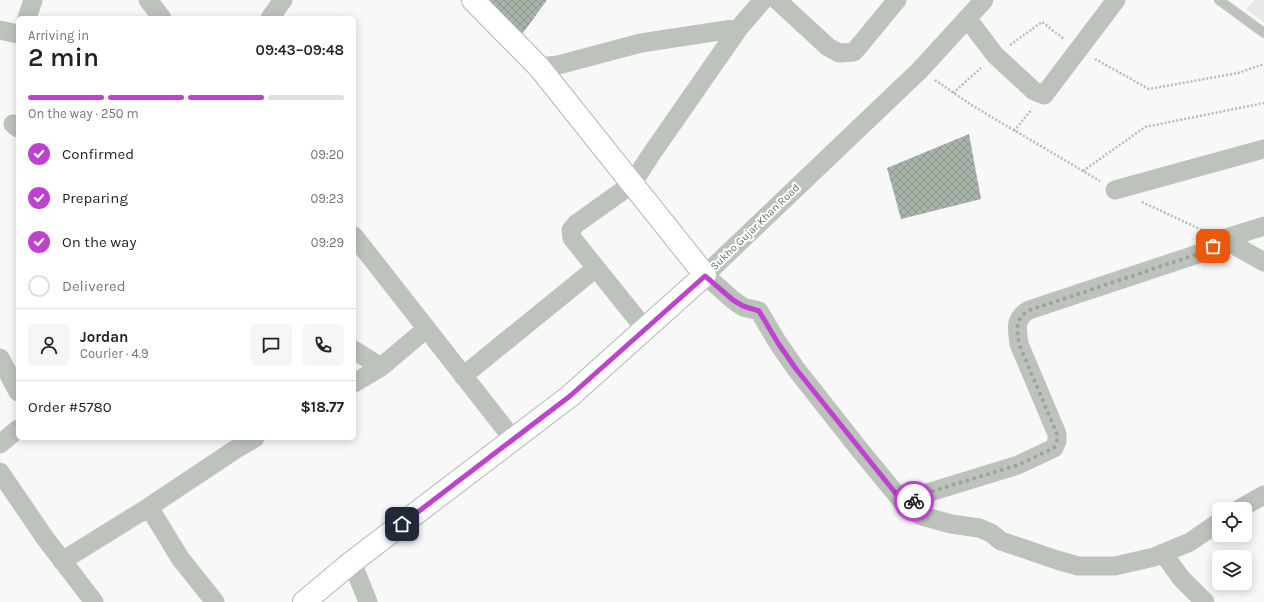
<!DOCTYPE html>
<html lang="en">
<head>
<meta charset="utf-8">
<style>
	body { margin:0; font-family:Karla,sans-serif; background:#f6f6f6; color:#222; height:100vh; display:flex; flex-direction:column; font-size:15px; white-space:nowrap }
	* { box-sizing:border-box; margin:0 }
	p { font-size:13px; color:#767676 }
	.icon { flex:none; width:22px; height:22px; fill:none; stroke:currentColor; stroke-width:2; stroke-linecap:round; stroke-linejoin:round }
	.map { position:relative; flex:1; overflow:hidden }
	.panel { position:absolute; left:16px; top:16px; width:340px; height:424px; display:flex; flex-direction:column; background:#fff; border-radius:6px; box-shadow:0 2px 10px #0003 }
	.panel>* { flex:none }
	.tools { position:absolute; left:1212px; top:502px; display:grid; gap:8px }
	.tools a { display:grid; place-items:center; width:40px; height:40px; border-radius:6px; background:#fff; box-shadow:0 2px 10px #0003; font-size:20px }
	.pin { position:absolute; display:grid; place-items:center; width:34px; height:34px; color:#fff; margin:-17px; border-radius:8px; box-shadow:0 2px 6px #0006 }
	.courier { position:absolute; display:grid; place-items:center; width:40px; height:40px; margin:-20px; border:3px solid #be42cf; border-radius:50%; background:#fff; color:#222; box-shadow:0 1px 5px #0007 }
	.summary em { font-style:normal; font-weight:600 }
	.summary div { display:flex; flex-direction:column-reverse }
	.summary { display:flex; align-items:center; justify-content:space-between; height:68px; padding:0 12px }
	h1 { font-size:26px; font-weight:600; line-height:30px }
	.bar { display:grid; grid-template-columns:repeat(4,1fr); gap:6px 4px; align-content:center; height:48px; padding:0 12px }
	.bar i { height:5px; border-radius:3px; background:#e0e0e0 }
	.bar .current { background:#be42cf }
	.bar p { grid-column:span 4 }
	.line { display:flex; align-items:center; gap:10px; padding:0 12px; border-top:1px solid #e0e0e0 }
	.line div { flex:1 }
	.round { display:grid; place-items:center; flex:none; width:42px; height:42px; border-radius:6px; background:#f6f6f6 }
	ol { padding:0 12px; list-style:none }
	li { display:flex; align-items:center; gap:12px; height:44px }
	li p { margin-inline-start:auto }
	li .icon { padding:4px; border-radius:50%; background:#be42cf; color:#fff; stroke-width:4 }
	li:last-child { color:#767676 }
	li i { width:22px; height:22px; border:2px solid #e0e0e0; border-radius:50% }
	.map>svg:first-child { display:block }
</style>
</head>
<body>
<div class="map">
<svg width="1264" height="602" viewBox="0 0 1264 602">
	<defs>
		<pattern id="building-cross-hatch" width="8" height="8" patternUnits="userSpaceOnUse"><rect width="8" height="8" fill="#a7b4a7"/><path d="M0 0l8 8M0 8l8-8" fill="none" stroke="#8c978c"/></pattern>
	</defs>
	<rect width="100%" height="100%" fill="#f9f8f8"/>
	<path fill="#e7e8e7" d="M1254,0H1264V23L1246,9Z"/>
	<path fill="url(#building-cross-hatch)" d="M482,0H547L520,37Z
		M969,134L981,199L901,219L887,168Z"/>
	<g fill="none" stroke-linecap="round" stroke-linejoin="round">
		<g stroke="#b0bab1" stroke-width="24">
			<path id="secondary" d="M304,602L352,562L570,396L705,275L539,67L473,0"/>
		</g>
		<path stroke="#b6bcb7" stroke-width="2.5" stroke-dasharray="2 2" stroke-linecap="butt" d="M1010,45L1042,22L1064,39
			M1095,59L1149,89L1238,73L1264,64
			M935,80L973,106L1100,181
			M953,93L981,68
			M1014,131L1032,109
			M1083,171L1145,127L1264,103
			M1142,202L1202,230"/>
		<path stroke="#bbc3bb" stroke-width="10" d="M1219,0L1264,33"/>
		<path stroke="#bbc3bb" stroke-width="19" d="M148,0L162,18
			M777,0L828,47L839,53L854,52L897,0
			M984,0L920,70L705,275L733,300L743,307L759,311L778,343L796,369L859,449L901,500L914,512L922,516L951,524L979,528L991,533L1001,541L1057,560L1078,566H1115L1154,557L1190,542L1219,522
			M27,18L33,0
			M270,18L283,0
			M967,18L995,55L1034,91L1044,95L1116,0
			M0,30L18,34
			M539,67L558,65L641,43L739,28L763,0
			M13,124L18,128
			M1115,190L1264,149
			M354,236L513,439
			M1223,239L1264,262
			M645,329L572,238L571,230L576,224L632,184L650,156L739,28
			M354,350L381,367
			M0,358L18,392
			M463,376L596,268
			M354,383L381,367L426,329
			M0,444L18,429
			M0,472L45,538L94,602
			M906,506L927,493L1018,465L1054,448L1057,441V434L1019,344C1017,328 1014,319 1029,310L1204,252L1223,239L1264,226
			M149,507L180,558L215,602
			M1239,509L1264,495
			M1163,553L1181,578L1205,602
			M62,561L149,507L236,449L255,438
			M352,562L368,602"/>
		<use href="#secondary" stroke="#fff" stroke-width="22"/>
	</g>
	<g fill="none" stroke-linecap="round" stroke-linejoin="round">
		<path stroke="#98a598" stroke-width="4" stroke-dasharray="0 7.2" d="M914,501L926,493L1018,465L1054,448L1057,441V434L1019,344C1017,328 1014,319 1030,310L1204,252L1213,246"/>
		<path stroke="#be42cf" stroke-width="5" d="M402,524L570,396L705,276L733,300L743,306L759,311L778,343L796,369L901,500L906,506L914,501"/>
	</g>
	<g text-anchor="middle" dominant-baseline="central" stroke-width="4" stroke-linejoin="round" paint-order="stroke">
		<g font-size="11" fill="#637965" stroke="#fff">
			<text transform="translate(755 227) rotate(-44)">Sukho Gujar Khan Road</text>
		</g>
	</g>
</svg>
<div class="tools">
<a><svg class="icon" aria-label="locate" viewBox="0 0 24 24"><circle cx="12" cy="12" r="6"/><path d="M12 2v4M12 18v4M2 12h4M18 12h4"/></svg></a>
<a><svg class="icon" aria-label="layers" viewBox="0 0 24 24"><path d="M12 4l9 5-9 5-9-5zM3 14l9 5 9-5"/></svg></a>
</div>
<div class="pin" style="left:1213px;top:246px;background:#ea580c"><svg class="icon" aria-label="bag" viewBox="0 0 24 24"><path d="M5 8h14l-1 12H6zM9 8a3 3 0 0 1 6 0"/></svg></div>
<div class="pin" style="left:402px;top:524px;background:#1f2937"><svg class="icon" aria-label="home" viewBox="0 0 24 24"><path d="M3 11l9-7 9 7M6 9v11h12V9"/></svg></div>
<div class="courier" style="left:914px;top:501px"><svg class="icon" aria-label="bike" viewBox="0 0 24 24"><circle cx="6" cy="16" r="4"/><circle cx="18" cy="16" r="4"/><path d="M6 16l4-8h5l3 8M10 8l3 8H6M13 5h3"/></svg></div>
<section class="panel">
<div class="summary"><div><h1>2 min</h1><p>Arriving in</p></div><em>09:43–09:48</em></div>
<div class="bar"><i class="current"></i><i class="current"></i><i class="current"></i><i></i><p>On the way · 250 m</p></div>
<ol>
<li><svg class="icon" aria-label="check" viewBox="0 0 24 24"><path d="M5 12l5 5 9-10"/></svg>Confirmed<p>09:20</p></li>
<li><svg class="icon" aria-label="check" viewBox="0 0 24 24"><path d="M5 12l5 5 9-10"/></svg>Preparing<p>09:23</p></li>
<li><svg class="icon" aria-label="check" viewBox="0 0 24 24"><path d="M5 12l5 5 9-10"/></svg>On the way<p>09:29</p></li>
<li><i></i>Delivered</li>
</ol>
<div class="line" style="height:72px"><a class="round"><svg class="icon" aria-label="person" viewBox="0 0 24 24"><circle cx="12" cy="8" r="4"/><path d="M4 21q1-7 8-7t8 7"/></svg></a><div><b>Jordan</b><p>Courier · 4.9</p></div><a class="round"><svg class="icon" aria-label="chat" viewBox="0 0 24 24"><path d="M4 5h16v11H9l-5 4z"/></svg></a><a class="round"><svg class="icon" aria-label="phone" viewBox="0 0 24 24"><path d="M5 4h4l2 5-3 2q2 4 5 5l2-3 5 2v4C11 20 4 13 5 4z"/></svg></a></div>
<div class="line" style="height:52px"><div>Order #5780</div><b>$18.77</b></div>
</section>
</div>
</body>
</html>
